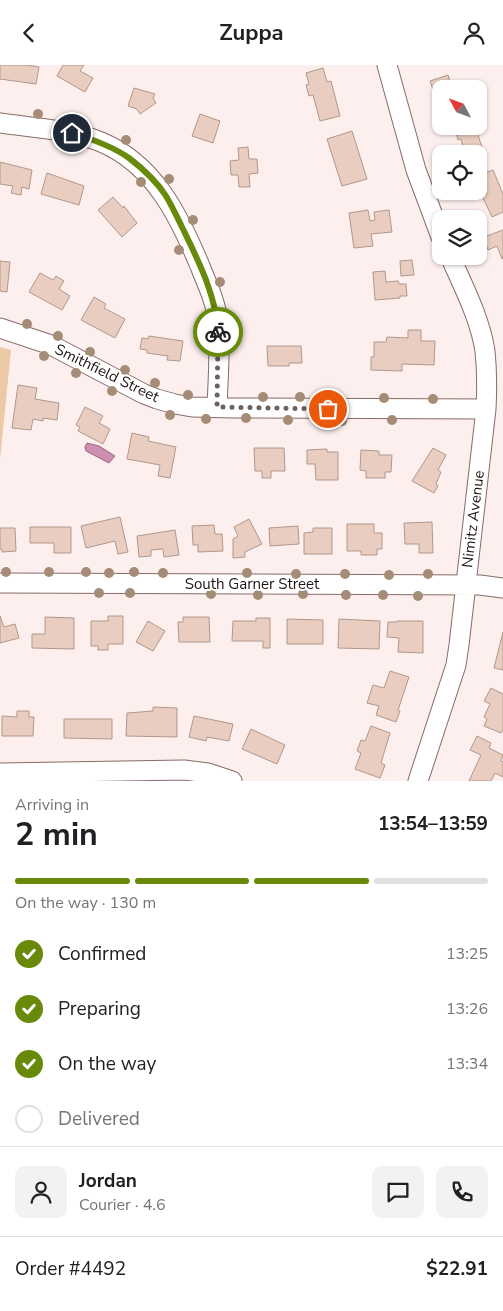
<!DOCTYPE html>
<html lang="en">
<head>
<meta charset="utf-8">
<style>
	body { margin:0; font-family:"Nunito Sans",sans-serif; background:#f2f2f2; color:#202124; height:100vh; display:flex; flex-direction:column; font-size:19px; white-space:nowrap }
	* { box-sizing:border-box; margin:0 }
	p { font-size:16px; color:#757577 }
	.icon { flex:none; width:28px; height:28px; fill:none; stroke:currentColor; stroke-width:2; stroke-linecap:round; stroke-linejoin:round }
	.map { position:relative; height:716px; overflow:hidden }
	.side { display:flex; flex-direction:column; background:#fff; flex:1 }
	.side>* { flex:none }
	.needle { width:32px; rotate:311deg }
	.fabs { position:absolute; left:432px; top:15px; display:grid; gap:10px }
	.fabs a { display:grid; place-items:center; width:55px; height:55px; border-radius:10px; background:#fff; box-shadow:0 1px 4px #0004; font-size:25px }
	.pin { position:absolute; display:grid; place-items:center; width:42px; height:42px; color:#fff; margin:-21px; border:2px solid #fff; border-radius:50%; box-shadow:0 1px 5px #0007 }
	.courier { position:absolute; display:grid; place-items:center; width:50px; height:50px; margin:-25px; border:4px solid #688909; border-radius:50%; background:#fff; color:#222; box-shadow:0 1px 6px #0007 }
	.head em { font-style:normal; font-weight:700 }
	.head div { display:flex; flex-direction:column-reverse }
	.head { display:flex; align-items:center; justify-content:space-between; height:85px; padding:0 15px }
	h1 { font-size:32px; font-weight:700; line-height:38px }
	.bar { display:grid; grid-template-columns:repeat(4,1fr); gap:8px 5px; align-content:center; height:60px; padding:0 15px }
	.bar i { height:6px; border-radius:4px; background:#e0e0e0 }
	.bar .current { background:#688909 }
	.bar p { grid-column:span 4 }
	.line { display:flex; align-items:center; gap:12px; padding:0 15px; border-top:1px solid #e0e0e0 }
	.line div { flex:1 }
	.round { display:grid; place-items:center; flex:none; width:52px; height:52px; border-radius:10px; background:#f2f2f2 }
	ol { padding:0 15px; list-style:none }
	li { display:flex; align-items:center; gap:15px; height:55px }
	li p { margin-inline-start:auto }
	li .icon { padding:5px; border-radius:50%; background:#688909; color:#fff; stroke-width:4 }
	li:last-child { color:#757577 }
	li i { width:28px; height:28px; border:2px solid #e0e0e0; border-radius:50% }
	header { display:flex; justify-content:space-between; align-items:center; height:65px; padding:0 15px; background:#fff; font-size:22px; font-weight:700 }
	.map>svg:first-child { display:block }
</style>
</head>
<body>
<header><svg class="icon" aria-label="back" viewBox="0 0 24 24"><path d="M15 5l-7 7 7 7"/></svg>Zuppa<svg class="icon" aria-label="person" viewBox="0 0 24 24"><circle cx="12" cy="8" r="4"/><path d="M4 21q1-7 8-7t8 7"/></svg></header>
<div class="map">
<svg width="503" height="716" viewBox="0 0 503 716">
	<rect width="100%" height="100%" fill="#fcefed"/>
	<path fill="#edcaa7" d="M0,282L11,285L0,395Z"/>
	<path fill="#ce8eb0" stroke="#9a6981" d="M87,378L99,381L115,391L109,398L86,386L85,382Z"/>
	<path fill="#e9cdc0" stroke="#b1978b" d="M0,0H27L39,2L36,19L0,14Z
		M63,0H84L80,6L93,13L85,27L57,11Z
		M323,3L327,17L331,16L340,51L320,56L313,30L309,31L306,20L309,19L306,8Z
		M448,10L452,24H441V47L430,16Z
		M134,23L155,29L153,33L156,38L140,49L137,44L128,41Z
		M200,49L220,56L213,78L192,71Z
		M454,61H468L470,66L476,64L486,94L479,96V89H465L461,74L458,75Z
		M352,66L367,114L342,121L327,74Z
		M248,82L249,94H257L258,108L249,109L250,122H239L238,110H231L230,96L239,95L238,83Z
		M0,97L32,105L29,124L22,122L21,130L11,128L13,121L0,119Z
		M493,105L503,129V147L492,152L482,131L487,129L479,110Z
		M47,108L84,121L79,140L41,129Z
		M113,132L123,143L124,141L137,158L122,172L98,145Z
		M368,145L370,156L375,155L374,147L389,145L392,167L371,169L373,181L354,183L349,148Z
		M503,165V193L502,194L497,181L488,185L484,172Z
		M412,195L414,210L401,211L400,196Z
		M0,196L10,197L7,227L0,226Z
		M385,206L386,217L398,216L399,219H406L407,231H400V233L375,235L373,207Z
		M40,208L53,215L56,211L64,216L59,224L70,231L62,245L29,227Z
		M94,232L106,239L104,243L125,254L115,273L81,255Z
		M408,265H421V276H435L434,300L402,299V306L371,305V292H374V277H386L387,272L408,273Z
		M149,271L183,276L180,296L167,295L168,291L147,288V285L140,284L142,273L148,274Z
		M267,281H301L302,298H289V301H268Z
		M18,320L37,323L35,334L59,338L57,355L43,353V356L33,354L31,365L12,363Z
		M85,342L103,351L99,358L110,364L103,379L78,366L80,362L76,360Z
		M132,368L149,372L148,376L176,382L170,413L158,411L160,400L127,394Z
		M254,383H284L285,406H271V413H262V406H255Z
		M433,383L446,390L438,405L441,407L436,419L438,421L434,428L412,416Z
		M327,384V387H338V415H316L315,399H307V385Z
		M361,385L379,386V390H392L391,407H385V413H366V406L360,405Z
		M120,452L128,487L118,489L115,476L86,483L81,461Z
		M249,454L262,479L245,487V492L233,493V474L238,471L234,462Z
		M432,457L433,488H419V479H405L404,458Z
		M347,459H374V468H382V484H377V490H361V486H347Z
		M214,460L215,469H222L223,486L198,487V480H193L192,461Z
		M298,461L299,479L270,481L269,463Z
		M30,462H71V488H54V478H30Z
		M0,463H15L16,486L2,487V484H0Z
		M313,463H332V489H304V468L313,467Z
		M175,465L179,490L164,492L163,484L151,485V491L139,492L137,471Z
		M0,551L4,562L15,559L19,573L0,578Z
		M108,551H123V579H108V585H98V581H91V556H108Z
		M45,552L74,553V584L32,583V569H45Z
		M183,552H209L210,577H179L178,557H183Z
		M256,553H270V583H263V576H232L233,556H256Z
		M287,554L323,555V579H287Z
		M339,554L380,556L379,584L338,583Z
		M148,556L165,566L153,586L136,577Z
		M397,556H423V588L398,587L399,573L387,572L388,557H397Z
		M503,567V605L494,603Z
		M390,606L409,612L398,645L400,646L396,657L376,650L379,641L367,638L373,620L384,623Z
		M491,623L503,629V665L501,668L484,661L487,654L484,652L490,639L484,636Z
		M153,642L177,643V672L126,671L127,648L153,646Z
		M17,646H29V652H34L33,671H2V651L17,652Z
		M194,651L233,659L229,676L207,672L206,676L189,672Z
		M64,654H112V674L64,673Z
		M371,661L390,668L381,698L385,700L380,713L355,704L361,688L357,686L361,675L365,676Z
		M251,664L285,680L277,699L242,684Z
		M477,671L491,678L489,683L503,690L501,696L503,697V712L495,708L491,716H469L481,690L470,685Z"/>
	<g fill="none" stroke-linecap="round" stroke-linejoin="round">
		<g stroke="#876b67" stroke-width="21">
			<path id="minor" d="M387,0L416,105L441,172
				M0,58C33,63 69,64 101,77C154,99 179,151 200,201C206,217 215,234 217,251C221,281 218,313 217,342
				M0,263L51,280L144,329L157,334L175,339L192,342L234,343L486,344
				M0,518L480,520L503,523
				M0,708L184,705L208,708L232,716
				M418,716L456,600L459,580L486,344C487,325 487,305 485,286C480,253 463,221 450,191"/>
		</g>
		<use href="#minor" stroke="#fff" stroke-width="19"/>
	</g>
	<g fill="#a58c76">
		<circle cx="38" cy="49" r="5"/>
		<circle cx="73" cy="53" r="5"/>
		<circle cx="126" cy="75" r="5"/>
		<circle cx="169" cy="114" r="5"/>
		<circle cx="141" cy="117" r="5"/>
		<circle cx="193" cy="155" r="5"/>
		<circle cx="179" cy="185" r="5"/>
		<circle cx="220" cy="217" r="5"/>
		<circle cx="229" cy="255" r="5"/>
		<circle cx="27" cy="259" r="5"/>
		<circle cx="205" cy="259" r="5"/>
		<circle cx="58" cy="271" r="5"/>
		<circle cx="206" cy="276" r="5"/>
		<circle cx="90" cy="287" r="5"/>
		<circle cx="44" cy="291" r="5"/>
		<circle cx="125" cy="305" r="5"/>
		<circle cx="76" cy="308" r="5"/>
		<circle cx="155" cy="318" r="5"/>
		<circle cx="112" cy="326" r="5"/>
		<circle cx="188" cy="330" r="5"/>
		<circle cx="263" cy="332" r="5"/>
		<circle cx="300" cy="332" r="5"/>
		<circle cx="335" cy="332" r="5"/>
		<circle cx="384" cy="333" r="5"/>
		<circle cx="433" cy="334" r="5"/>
		<circle cx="170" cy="350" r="5"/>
		<circle cx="246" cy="353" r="5"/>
		<circle cx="206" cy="354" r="5"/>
		<circle cx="288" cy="355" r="5"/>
		<circle cx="392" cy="355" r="5"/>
		<circle cx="342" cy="356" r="5"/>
		<circle cx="6" cy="507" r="5"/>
		<circle cx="49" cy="507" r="5"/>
		<circle cx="86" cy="507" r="5"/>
		<circle cx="134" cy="507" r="5"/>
		<circle cx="109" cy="508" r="5"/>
		<circle cx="163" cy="508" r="5"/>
		<circle cx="247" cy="508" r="5"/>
		<circle cx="296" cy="509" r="5"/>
		<circle cx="345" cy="509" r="5"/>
		<circle cx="428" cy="509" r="5"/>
		<circle cx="389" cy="510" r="5"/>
		<circle cx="99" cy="528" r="5"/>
		<circle cx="130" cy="528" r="5"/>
		<circle cx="211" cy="529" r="5"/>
		<circle cx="303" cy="529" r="5"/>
		<circle cx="258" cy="530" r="5"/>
		<circle cx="346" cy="530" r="5"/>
		<circle cx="383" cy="530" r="5"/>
		<circle cx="418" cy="531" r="5"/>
	</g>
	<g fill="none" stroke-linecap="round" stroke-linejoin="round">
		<path stroke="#6c615f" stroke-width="5" stroke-dasharray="0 9" d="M218,267L217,342L328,344"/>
		<path stroke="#688909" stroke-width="6" d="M72,68C92,74 112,81 129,93C142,103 157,117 166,131C172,141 177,152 182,162C198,195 216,230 218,267"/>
	</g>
	<g text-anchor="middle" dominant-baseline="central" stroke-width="4" stroke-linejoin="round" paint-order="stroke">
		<g font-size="15" fill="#1f1413" stroke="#fff">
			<text transform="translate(107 308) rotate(26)">Smithfield Street</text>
			<text transform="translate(473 454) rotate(-83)">Nimitz Avenue</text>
			<text x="252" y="519">South Garner Street</text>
		</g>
	</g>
</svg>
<div class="fabs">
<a><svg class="needle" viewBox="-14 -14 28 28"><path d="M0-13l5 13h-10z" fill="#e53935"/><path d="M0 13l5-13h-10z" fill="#757577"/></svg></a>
<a><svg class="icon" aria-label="locate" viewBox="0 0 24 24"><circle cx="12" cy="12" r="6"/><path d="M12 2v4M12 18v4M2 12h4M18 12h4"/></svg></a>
<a><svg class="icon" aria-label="layers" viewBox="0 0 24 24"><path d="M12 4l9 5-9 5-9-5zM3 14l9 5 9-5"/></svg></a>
</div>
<div class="pin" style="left:328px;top:344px;background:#ea580c"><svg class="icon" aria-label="bag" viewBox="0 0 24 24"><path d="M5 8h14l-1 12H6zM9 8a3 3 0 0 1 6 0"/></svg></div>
<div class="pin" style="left:72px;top:68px;background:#1f2937"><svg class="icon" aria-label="home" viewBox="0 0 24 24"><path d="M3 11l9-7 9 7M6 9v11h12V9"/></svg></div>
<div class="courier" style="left:218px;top:267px"><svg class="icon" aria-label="bike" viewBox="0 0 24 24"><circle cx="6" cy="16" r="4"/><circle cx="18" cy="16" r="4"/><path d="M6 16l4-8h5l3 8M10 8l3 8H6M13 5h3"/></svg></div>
</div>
<section class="side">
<div class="head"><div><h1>2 min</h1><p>Arriving in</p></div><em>13:54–13:59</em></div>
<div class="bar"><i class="current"></i><i class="current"></i><i class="current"></i><i></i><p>On the way · 130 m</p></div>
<ol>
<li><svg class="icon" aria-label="check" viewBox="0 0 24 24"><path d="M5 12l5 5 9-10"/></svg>Confirmed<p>13:25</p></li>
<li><svg class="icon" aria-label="check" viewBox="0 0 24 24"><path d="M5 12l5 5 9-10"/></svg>Preparing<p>13:26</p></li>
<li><svg class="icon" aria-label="check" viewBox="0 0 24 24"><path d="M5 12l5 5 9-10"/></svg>On the way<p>13:34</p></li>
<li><i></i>Delivered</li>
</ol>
<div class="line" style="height:90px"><a class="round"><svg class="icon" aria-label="person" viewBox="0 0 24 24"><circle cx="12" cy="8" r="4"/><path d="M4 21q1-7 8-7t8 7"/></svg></a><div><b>Jordan</b><p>Courier · 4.6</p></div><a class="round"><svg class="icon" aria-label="chat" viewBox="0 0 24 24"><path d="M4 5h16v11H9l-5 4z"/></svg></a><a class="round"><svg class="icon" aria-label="phone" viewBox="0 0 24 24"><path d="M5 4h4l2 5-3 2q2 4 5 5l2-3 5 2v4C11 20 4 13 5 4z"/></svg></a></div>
<div class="line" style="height:65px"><div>Order #4492</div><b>$22.91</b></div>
</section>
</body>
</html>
